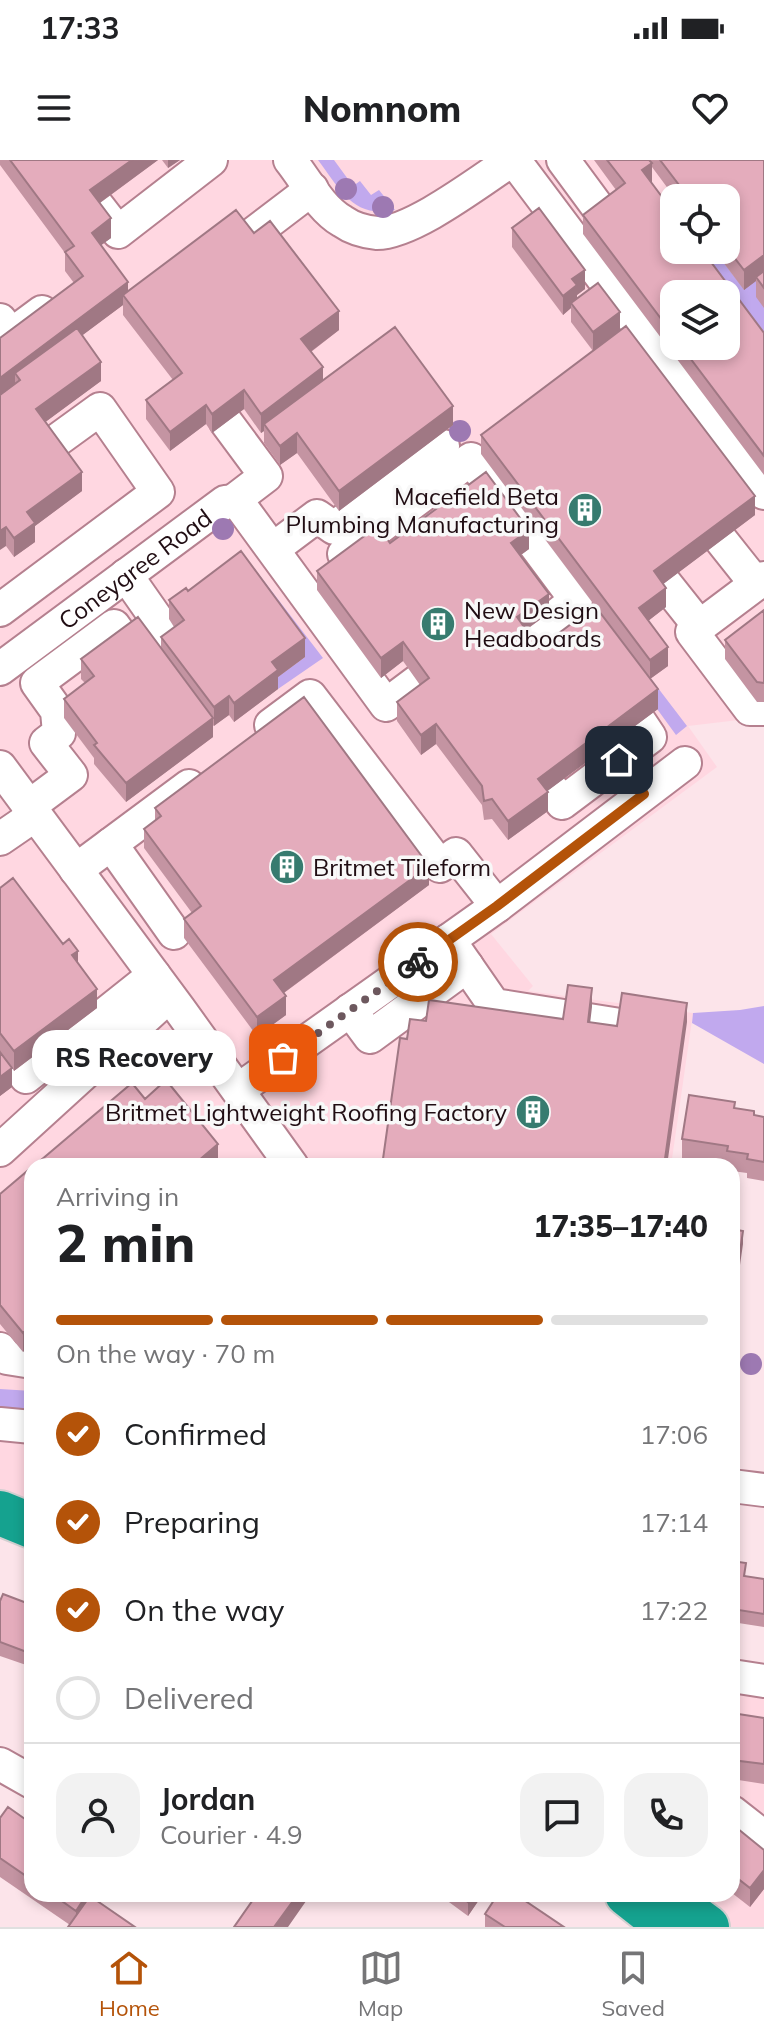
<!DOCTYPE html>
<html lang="en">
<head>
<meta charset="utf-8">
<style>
	body { margin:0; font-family:Mulish,sans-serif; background:#f2f2f2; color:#202124; height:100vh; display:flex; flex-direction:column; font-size:30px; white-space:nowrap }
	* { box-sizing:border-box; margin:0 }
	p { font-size:26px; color:#757577 }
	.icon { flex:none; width:44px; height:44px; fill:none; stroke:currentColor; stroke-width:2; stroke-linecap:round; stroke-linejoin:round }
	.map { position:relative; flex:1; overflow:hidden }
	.side { position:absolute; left:24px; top:998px; width:716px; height:744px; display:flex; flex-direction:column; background:#fff; border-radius:24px; box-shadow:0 4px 12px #0003 }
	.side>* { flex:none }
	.tools { position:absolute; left:660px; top:24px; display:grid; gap:16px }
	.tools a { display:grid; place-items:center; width:80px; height:80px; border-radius:16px; background:#fff; box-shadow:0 4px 12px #0003; font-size:40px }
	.pin { position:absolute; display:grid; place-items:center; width:68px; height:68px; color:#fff; margin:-34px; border-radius:16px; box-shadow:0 4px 12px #0006 }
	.courier { position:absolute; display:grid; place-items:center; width:80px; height:80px; margin:-40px; border:6px solid #b45309; border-radius:50%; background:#fff; color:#222; box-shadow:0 2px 10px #0007 }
	.bubble { position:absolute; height:56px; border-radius:24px; background:#fff; box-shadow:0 4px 12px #0003; font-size:26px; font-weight:800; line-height:56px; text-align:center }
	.head em { font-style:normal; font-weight:800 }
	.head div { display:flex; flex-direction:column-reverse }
	.head { display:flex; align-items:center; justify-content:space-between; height:136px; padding:0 32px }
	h1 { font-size:52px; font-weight:800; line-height:60px }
	.bar { display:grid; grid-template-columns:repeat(4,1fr); gap:12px 8px; align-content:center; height:96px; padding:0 32px }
	.bar i { height:10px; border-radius:6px; background:#e0e0e0 }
	.bar .active { background:#b45309 }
	.bar p { grid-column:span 4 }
	.line { display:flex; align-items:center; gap:20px; padding:0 32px; border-top:2px solid #e0e0e0 }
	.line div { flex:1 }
	.round { display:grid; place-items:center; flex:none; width:84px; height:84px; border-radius:24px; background:#f2f2f2 }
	ol { padding:0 32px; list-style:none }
	li { display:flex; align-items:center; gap:24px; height:88px }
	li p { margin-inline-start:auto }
	li .icon { padding:8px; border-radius:50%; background:#b45309; color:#fff; stroke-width:4 }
	li:last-child { color:#757577 }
	li i { width:44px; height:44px; border:4px solid #e0e0e0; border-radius:50% }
	.status { display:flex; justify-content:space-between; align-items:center; height:56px; padding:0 40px; background:#fff; direction:ltr }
	.status svg { height:22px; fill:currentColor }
	header { display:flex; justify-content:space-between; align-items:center; height:104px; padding:0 32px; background:#fff; font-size:36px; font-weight:800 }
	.tab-bar { display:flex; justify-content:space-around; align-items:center; height:112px; border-top:2px solid #e0e0e0; background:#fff; font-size:22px; color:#757577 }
	.tab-bar a { display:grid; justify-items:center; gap:4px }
	.tab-bar .active { color:#b45309 }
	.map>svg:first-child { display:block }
</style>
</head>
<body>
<div class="status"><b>17:33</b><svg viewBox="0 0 49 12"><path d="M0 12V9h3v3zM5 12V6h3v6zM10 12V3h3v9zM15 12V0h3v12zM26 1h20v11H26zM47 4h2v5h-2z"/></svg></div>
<header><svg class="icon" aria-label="menu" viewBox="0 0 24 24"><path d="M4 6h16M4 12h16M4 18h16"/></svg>Nomnom<svg class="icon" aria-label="heart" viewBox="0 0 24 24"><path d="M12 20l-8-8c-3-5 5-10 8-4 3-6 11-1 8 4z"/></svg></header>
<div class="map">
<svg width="764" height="1767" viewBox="0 0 764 1767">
	<rect width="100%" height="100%" fill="#fce4ea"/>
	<path fill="#ffd7e1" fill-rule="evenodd" d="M0,0H764V557L688,566L717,607L491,774L533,826L528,831L693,853L671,1006H32V1355L0,1343ZM674,38H726V90H674ZM674,134H726V186H674Z
		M732,1516L764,1521V1767H688L645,1734H732Z"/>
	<path fill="#c1a9ee" d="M318,0H334L353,26L360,21L371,35L379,30L395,50C353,59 340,29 318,0Z
		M688,90H714L744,129L764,114V192L726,134Z
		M251,404L323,498L278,529L272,521L305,497L241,410Z
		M600,452L687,566L676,575L596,465L535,501Z
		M764,846V904L692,863L693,853L740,850Z
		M0,1229L32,1231V1251L0,1247Z"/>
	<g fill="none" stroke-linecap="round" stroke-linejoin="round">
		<g stroke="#b5808f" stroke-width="36">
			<g id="minor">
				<path d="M290,0C306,20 320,48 342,61C352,68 365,72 377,73C413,73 481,20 512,0"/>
				<path d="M514,0L764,333"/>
				<path d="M563,0L605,57"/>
				<path d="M97,45L118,72L211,0"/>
				<path d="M245,80L312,29"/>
				<path d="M0,160L11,175L42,152"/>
				<path d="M226,262L266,316L232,342"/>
				<path d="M721,380L756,424"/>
				<path d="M273,389L317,356L334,368L443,286"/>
				<path d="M344,394L471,299L576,440L537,471"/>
				<path d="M126,415L175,485"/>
				<path d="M764,418L692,472L750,549H764"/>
				<path d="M665,423L700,467"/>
				<path d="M0,450L158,332L100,249L49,286"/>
				<path id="s1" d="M0,509L225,342L237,341L386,545L418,521"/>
				<path d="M271,565L310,536L440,706L456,694L497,746"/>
				<path d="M0,607L180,850L292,1006"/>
				<path d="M551,628L562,643L650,577L640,562"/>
				<path d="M28,647L71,615L46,583L59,573L57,551L37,523L114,466L127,484"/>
				<path d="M0,679L35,655"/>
				<path d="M111,684L174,773"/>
				<path d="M76,710L189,626"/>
				<path d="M449,780L494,845L620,865"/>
				<path d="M350,850L370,877L467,806"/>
				<path d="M26,917L154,815"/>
				<path d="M238,930L497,746L685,603"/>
				<path d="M0,990L169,836"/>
				<path d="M0,1189L7,1198L32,1202"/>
				<path d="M0,1264L32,1267"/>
				<path d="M732,1326L764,1330"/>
				<path d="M732,1516L764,1521"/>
				<path d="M0,1604L32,1622"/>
				<path d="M732,1652L764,1677"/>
			</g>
		</g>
		<g stroke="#d2cfd0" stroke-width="48">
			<path id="highway" d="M0,1353L32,1366
				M627,1734L669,1767
				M662,1734L707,1767"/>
		</g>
		<use href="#minor" stroke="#fff" stroke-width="32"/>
		<use href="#highway" stroke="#15a28f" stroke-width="44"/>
	</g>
	<g fill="#9d79b2">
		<circle cx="346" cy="29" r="11"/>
		<circle cx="383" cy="47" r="11"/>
		<circle cx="460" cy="271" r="11"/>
		<circle cx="223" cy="369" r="11"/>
		<circle cx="751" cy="1204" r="11"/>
	</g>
	<path fill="#c494a2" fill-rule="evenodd" d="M0,0H158L100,43L111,78L101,85L128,132L254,73L339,170L311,192L323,220L453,265L339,351L297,293L280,305L264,283V271L261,273L244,249L212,273L206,264L170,291L146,259V240L173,220L123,155V145L82,175L101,221L45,262L82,331L35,366V382L14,397L6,386L0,178L74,123L65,111V93L0,5Z
		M162,0H180L168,8Z
		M594,0H764V148L756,137V121L744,130L714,90H726V38H675L652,7L651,23L764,173V315L583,74V55L616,30ZM674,134L726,186H674Z
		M512,68L585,129L577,135V139L620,170L755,355L663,424L666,447L648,461L668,506L650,519L658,549L547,631L548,651L508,680L492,659L484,660L482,645L436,584L421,595L397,561V542L420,525L403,501L381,518L317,430V411L390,383L529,389L521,395L549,453L526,470L539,488L595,446L481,294V275L593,191L571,162V148L563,155L512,87Z
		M188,431L305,497L278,517V529L234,562L229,555L213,566V577L126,642L94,604V598L64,558V539L85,523L81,519V499L161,488V477L174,467L169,459V440Z
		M764,450V542H757L725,499V480Z
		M155,648L429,725L284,833L286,855L257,876L184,778V759L192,753L144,688V669L155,661Z
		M0,728L78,804L97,848L14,911L12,908V927L0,936Z
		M735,948L754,955L764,957V1021L747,1018V1013L732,1011V1006L682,998V979Z
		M32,1007L23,1192L0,1164V1034Z
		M732,1401L746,1416L764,1419V1467L732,1462Z
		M0,1441L32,1445V1507L0,1496Z
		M732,1553L764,1558V1624L732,1619Z
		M0,1658L32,1664V1734H101L96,1740L70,1765L0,1717Z
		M732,1664L764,1690V1729L750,1747L732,1733Z
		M438,1734H483L468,1756Z
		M485,1754L564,1767H485Z"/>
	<path fill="#a07884" d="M132,0H158L90,50V30Z
		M168,0H180L168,8Z
		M652,3V23L642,10Z
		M111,58V78L92,92V73Z
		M764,95V114L756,117V121L744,130V110Z
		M585,110V129L577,135V144L571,143V148L563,155V136L572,119Z
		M128,122V141L123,135V145L20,222L15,213V226L0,237V218Z
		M339,151V170L301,199V179Z
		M620,152V171L593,192V172Z
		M101,202V221L36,269V249Z
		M323,207V227L264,264V271L261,273V254Z
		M244,230V249L212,273V254Z
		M206,245V264L170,291V272Z
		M453,246V265L339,351V331Z
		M297,273V293L280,305V286Z
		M82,312V331L35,366V382L14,397V378L27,352Z
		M755,336V355L654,431V411Z
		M6,367V386L0,390V371Z
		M529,370V389L511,402V383Z
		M666,428V447L639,468V448Z
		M549,434V453L517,476V457Z
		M305,478V497L278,517V529L234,562V543L272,502Z
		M403,482V501L381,518V498Z
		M668,487V506L650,519V500Z
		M658,529V549L538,638V619Z
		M229,536V555L214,566V547Z
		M213,558V577L126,642V623Z
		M436,564V584L421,595V575Z
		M548,632V651L508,680V661Z
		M429,706V725L274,840V820Z
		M78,791V810L72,795Z
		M592,828V847L588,881V862Z
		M97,829V848L14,911V891Z
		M286,836V855L257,876V857Z
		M687,843V862L667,1006H664Z
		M12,908V927L0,936V917Z
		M218,984V1003L215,1006H197V1002Z
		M743,1071V1084L732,1161V1148Z
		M32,1165V1185L23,1192V1173Z
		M764,1710V1729L750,1747V1728Z
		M87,1734H101L78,1767H76V1751Z
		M298,1734H311L288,1767H274Z
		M474,1734H483L468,1756V1742Z"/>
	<path fill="#e4acbc" stroke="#a07884" stroke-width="2" d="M10,0H132L90,30L111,58L92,73L128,122L0,218V178L83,116L65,92L74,86Z
		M607,0H649L652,3L642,10L674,53V90H702L764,173V296L681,186H726V134H674V176L583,55L625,23Z
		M660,0H764V95L744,110L726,87V38H689Z
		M539,48L585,110L572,119L577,125L563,136L512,68Z
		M236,50L254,73L270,61L339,151L301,179L323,207L261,254L244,230L212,254L206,245L170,272L146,240L182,213L123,135Z
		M764,111V128L756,117Z
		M598,123L620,152L593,172L571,143Z
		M626,166L755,336L654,411L666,428L639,448L668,487L650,500L481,275Z
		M395,167L453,246L339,331L297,273L280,286L264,264Z
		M77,168L101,202L36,249L82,312L27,352L35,363L14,378L6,367L0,371V235L20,220L15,213Z
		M486,312L529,370L511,383L549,434L517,457L539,488L595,446L658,529L538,619L548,632L508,661L492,639L484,641L482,626L436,564L421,575L397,542L429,518L403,482L381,498L317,411L378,366L390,383Z
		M241,391L305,478L272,502L278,510L234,543L229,536L214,547L161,477L184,460L169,440L186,428L188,431Z
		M764,450V523L757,522L725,480Z
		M138,457L213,558L126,623L94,585L97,583L64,539L94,516L81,499Z
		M304,537L429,706L274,820L286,836L257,857L184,759L201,746L144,669L161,656L155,648Z
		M13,718L63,784L69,779L78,791L72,795L97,829L14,891L0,873V728Z
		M568,825L592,828L588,862L617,866L622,833L687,843L664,1006H382L400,878L407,879L410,859L426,861L429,840L563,859Z
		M0,892L12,908L0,917Z
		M166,920L218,984L197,1002L200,1006H34L132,923L145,939Z
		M689,935L735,942L734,948L754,951V955L764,957V1002L747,999L748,994L727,991L728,986L682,979Z
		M32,1007V1165L23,1173L0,1145V1034Z
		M732,1069L743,1071L732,1148Z
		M732,1401L746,1403L744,1416L764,1419V1454L732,1449Z
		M3,1434L32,1445V1494L0,1482V1441Z
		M732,1553L764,1558V1604L732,1600Z
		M8,1647L32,1664V1720L0,1698V1658Z
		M732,1664L764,1690V1710L750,1728L732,1714Z
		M52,1734H87L76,1751Z
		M257,1734H298L274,1767H234Z
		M457,1734H474L468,1742Z
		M498,1734H515L564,1767H505L485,1754Z
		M90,1736L135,1767H68Z"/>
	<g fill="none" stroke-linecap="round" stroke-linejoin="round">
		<path stroke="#6d585e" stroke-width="8" stroke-dasharray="0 14.4" d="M283,898L418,802"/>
		<path stroke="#b45309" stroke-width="10" d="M418,802L497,746L644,634L619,600"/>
	</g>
	<defs>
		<g id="building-disc" transform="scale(1.8)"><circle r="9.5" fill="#377b6f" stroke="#f8f8f8"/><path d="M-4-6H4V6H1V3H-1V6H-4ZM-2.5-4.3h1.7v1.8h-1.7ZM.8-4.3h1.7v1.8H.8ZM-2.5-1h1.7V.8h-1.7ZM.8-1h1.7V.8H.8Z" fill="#fff"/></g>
	</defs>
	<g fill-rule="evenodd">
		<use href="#building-disc" x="585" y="350"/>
		<use href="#building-disc" x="438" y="464"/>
		<use href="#building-disc" x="287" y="707"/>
		<use href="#building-disc" x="533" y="952"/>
	</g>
	<g text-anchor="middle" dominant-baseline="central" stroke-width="7" stroke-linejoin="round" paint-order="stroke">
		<g font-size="24" fill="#200d13" stroke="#f8f8f8" text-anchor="end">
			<text x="559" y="336">Macefield Beta<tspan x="559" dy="28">Plumbing Manufacturing</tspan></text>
			<text x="464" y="450" text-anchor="start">New Design<tspan x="464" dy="28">Headboards</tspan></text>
			<text x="313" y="707" text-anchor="start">Britmet Tileform</text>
			<text x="507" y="952">Britmet Lightweight Roofing Factory</text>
		</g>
		<g font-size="24" fill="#200d13" stroke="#f8f8f8">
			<text stroke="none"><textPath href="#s1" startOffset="168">Coneygree Road</textPath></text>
		</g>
	</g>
</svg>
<div class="tools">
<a><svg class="icon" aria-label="locate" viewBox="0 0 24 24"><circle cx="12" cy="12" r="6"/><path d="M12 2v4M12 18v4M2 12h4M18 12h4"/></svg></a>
<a><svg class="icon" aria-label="layers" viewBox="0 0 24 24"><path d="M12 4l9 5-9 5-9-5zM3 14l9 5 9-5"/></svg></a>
</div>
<div class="pin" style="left:283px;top:898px;background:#ea580c"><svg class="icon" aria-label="bag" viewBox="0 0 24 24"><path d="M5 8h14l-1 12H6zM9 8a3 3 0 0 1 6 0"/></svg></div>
<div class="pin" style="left:619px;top:600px;background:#1f2937"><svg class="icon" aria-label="home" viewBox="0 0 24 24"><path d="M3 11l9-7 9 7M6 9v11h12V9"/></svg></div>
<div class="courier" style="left:418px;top:802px"><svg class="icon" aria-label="bike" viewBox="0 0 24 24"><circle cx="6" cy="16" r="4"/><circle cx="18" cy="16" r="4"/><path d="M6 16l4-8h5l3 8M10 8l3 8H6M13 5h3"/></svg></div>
<div class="bubble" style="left:32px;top:870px;width:204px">RS Recovery</div>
<section class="side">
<div class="head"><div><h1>2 min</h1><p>Arriving in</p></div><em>17:35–17:40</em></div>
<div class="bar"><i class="active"></i><i class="active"></i><i class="active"></i><i></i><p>On the way · 70 m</p></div>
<ol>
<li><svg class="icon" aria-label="check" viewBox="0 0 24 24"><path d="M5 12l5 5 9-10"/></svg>Confirmed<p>17:06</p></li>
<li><svg class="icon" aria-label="check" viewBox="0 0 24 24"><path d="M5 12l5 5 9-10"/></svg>Preparing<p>17:14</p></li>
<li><svg class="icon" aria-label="check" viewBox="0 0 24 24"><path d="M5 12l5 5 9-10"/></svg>On the way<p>17:22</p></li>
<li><i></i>Delivered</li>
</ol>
<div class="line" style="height:144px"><a class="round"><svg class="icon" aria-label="person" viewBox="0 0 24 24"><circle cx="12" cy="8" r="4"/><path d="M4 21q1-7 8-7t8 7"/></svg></a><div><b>Jordan</b><p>Courier · 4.9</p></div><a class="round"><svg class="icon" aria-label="chat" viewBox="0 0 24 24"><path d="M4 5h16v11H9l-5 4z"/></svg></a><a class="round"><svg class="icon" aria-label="phone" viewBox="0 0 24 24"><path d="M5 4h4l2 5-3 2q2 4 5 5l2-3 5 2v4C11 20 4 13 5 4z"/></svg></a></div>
</section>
</div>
<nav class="tab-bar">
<a class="active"><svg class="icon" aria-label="home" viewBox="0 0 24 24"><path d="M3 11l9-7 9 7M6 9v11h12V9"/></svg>Home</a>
<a><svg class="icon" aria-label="map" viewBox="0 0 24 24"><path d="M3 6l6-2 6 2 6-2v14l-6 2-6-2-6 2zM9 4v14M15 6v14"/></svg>Map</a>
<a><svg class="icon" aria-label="saved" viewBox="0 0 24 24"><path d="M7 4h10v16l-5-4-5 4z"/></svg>Saved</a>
</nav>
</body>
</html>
